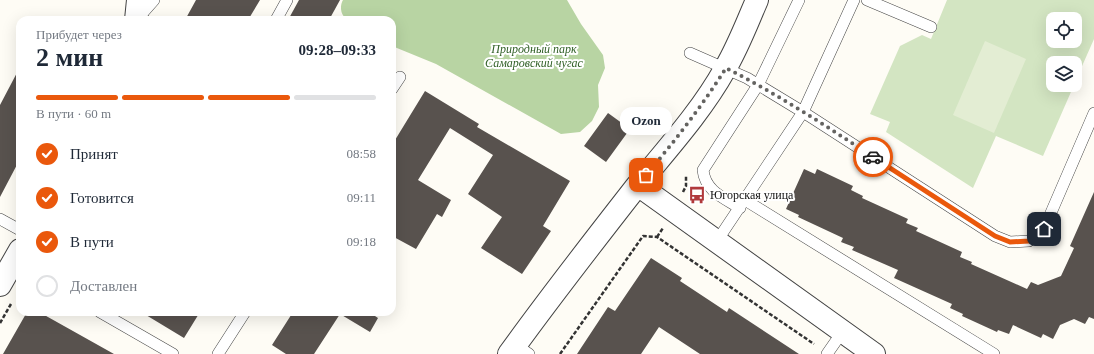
<!DOCTYPE html>
<html lang="ru">
<head>
<meta charset="utf-8">
<style>
	body { margin:0; font-family:Georgia,serif; background:#f6f6f7; color:#1f2937; height:100vh; display:flex; flex-direction:column; font-size:15px; white-space:nowrap }
	* { box-sizing:border-box; margin:0 }
	p { font-size:13px; color:#747a83 }
	.icon { flex:none; width:22px; height:22px; fill:none; stroke:currentColor; stroke-width:2; stroke-linecap:round; stroke-linejoin:round }
	.map { position:relative; flex:1; overflow:hidden }
	.side { position:absolute; left:16px; top:16px; width:380px; height:300px; display:flex; flex-direction:column; background:#fff; border-radius:12px; box-shadow:0 4px 16px #0002 }
	.side>* { flex:none }
	.tools { position:absolute; left:1046px; top:12px; display:grid; gap:8px }
	.tools a { display:grid; place-items:center; width:36px; height:36px; border-radius:8px; background:#fff; box-shadow:0 4px 16px #0002; font-size:20px }
	.pin { position:absolute; display:grid; place-items:center; width:34px; height:34px; color:#fff; margin:-17px; border-radius:8px; box-shadow:0 2px 6px #0006 }
	.courier { position:absolute; display:grid; place-items:center; width:40px; height:40px; margin:-20px; border:3px solid #ea580c; border-radius:50%; background:#fff; color:#222; box-shadow:0 1px 5px #0007 }
	.bubble { position:absolute; height:28px; border-radius:12px; background:#fff; box-shadow:0 4px 16px #0002; font-size:13px; font-weight:700; line-height:28px; text-align:center }
	.overview em { font-style:normal; font-weight:700 }
	.overview div { display:flex; flex-direction:column-reverse }
	.overview { display:flex; align-items:center; justify-content:space-between; height:68px; padding:0 20px }
	h1 { font-size:26px; font-weight:700; line-height:30px }
	.bar { display:grid; grid-template-columns:repeat(4,1fr); gap:6px 4px; align-content:center; height:48px; padding:0 20px }
	.bar i { height:5px; border-radius:3px; background:#e0e1e3 }
	.bar .on { background:#ea580c }
	.bar p { grid-column:span 4 }
	ol { padding:0 20px; list-style:none }
	li { display:flex; align-items:center; gap:12px; height:44px }
	li p { margin-inline-start:auto }
	li .icon { padding:4px; border-radius:50%; background:#ea580c; color:#fff; stroke-width:4 }
	li:last-child { color:#747a83 }
	li i { width:22px; height:22px; border:2px solid #e0e1e3; border-radius:50% }
	.map>svg:first-child { display:block }
</style>
</head>
<body>
<div class="map">
<svg width="1094" height="354" viewBox="0 0 1094 354">
	<rect width="100%" height="100%" fill="#fefcf5"/>
	<path fill="#d3e5c2" fill-rule="evenodd" d="M947,0H1094V39L1075,82V63H1053V85H1074L1043,156L996,136L973,188L886,132L890,122L870,114L900,46L922,35L931,39ZM1053,19H1075V41H1053Z"/>
	<path fill="#b8d4a3" d="M343,0H567L581,24L603,55L605,68L598,85L599,107L592,121L580,132L561,134L436,64L392,46V20H348C341,16 339,7 343,0Z"/>
	<path fill="#e3edd3" d="M985,41L1026,59L994,133L953,115Z"/>
	<path fill="#58524e" d="M196,0H260L248,20H185Z
		M299,0H340L329,20H288Z
		M20,67V159L0,197V105Z
		M425,91L479,124L477,127L570,181L543,226L551,231L522,274L481,248L502,217L468,194L493,155L450,128L418,180L451,200L442,217L437,214L416,249L392,236V145Z
		M608,113L630,129L606,162L584,146Z
		M804,169L815,174L817,169L853,186L851,190L863,196L862,198L908,219L906,223L918,228L916,231L962,252L960,257L972,262L971,264L1027,289L1031,282L1038,285L1061,276L1074,248L1070,246L1094,192V319L1089,317L1085,324L1074,319L1060,325L1053,339L1043,334L1041,338L1013,325L1009,334L998,330L997,332L962,316L963,314L950,308L952,304L894,278L898,270L852,250L854,247L841,242L843,238L798,217L799,215L786,209Z
		M651,258L682,278L680,281L727,312L729,308L799,354H700L659,327L641,354H577L608,307L615,311Z
		M27,312H39L114,354H3Z
		M141,312H200L184,338Z
		M293,312H369L378,318L370,332L340,314L314,354H286L272,345Z"/>
	<g fill="none" stroke-linecap="round" stroke-linejoin="round">
		<g stroke="#444" stroke-width="12">
			<path id="lane" d="M867,0L931,27
				M139,17L154,0
				M276,20L287,0
				M690,53L747,78L803,112L995,236L1010,242L1029,241L1044,229L1094,113
				M392,89L400,77
				M745,200L994,354
				M740,208C724,198 705,191 703,170L758,85L799,0
				M0,219L20,230
				M717,241L803,112L854,0
				M100,312L173,354
				M516,345L529,354
				M218,354L245,312
				M827,354L843,331"/>
		</g>
		<g stroke="#444" stroke-width="24">
			<path id="street" d="M136,20L138,0
				M638,185L874,354
				M0,285L20,250
				M509,354C550,297 593,242 636,187C667,149 701,112 725,69C738,47 747,23 757,0"/>
		</g>
		<path stroke="#333" stroke-width="2.5" stroke-dasharray="4 2" stroke-linecap="butt" d="M651,127L656,130
			M683,192L686,186V176
			M657,237L663,228
			M0,323L11,304
			M560,354L643,236L657,237L814,344"/>
		<use href="#lane" stroke="#fff" stroke-width="11"/>
		<use href="#street" stroke="#fff" stroke-width="22"/>
	</g>
	<g fill="none" stroke-linecap="round" stroke-linejoin="round">
		<path stroke="#646361" stroke-width="4" stroke-dasharray="0 7.2" d="M646,175C675,141 702,106 726,68C777,94 825,125 873,157"/>
		<path stroke="#ea580c" stroke-width="5" d="M873,157L995,236L1010,242L1029,241L1044,229"/>
	</g>
	<defs>
		<g id="bus-bare" transform="scale(1.38)"><path d="M-5-6H5V4H4V6H2V4H-2V6H-4V4H-5ZM-3.5-4V0h7V-4ZM-3.5 1.2v1.5H-2V1.2ZM2 1.2v1.5H3.5V1.2Z" fill="#b0393b" stroke="#fff" stroke-width="2.5" paint-order="stroke"/></g>
	</defs>
	<g fill-rule="evenodd">
		<use href="#bus-bare" x="697" y="195"/>
	</g>
	<g text-anchor="middle" dominant-baseline="central" stroke-width="4" stroke-linejoin="round" paint-order="stroke">
		<g font-size="12" font-style="italic" fill="#326128" stroke="#fff">
			<text x="534" y="49">Природный парк<tspan x="534" dy="14">Самаровский чугас</tspan></text>
		</g>
		<g font-size="12" fill="#111" stroke="#fff" text-anchor="start">
			<text x="710" y="195">Югорская улица</text>
		</g>
	</g>
</svg>
<div class="tools">
<a><svg class="icon" aria-label="locate" viewBox="0 0 24 24"><circle cx="12" cy="12" r="6"/><path d="M12 2v4M12 18v4M2 12h4M18 12h4"/></svg></a>
<a><svg class="icon" aria-label="layers" viewBox="0 0 24 24"><path d="M12 4l9 5-9 5-9-5zM3 14l9 5 9-5"/></svg></a>
</div>
<div class="pin" style="left:646px;top:175px;background:#ea580c"><svg class="icon" aria-label="bag" viewBox="0 0 24 24"><path d="M5 8h14l-1 12H6zM9 8a3 3 0 0 1 6 0"/></svg></div>
<div class="pin" style="left:1044px;top:229px;background:#1f2937"><svg class="icon" aria-label="home" viewBox="0 0 24 24"><path d="M3 11l9-7 9 7M6 9v11h12V9"/></svg></div>
<div class="courier" style="left:873px;top:157px"><svg class="icon" aria-label="car" viewBox="0 0 24 24"><path d="M5 17H2v-5l4-1 3-4h7l3 4 3 1v5h-3M9 17h6M6 11h13"/><circle cx="7" cy="17" r="2"/><circle cx="17" cy="17" r="2"/></svg></div>
<div class="bubble" style="left:620px;top:107px;width:52px">Ozon</div>
<section class="side">
<div class="overview"><div><h1>2 мин</h1><p>Прибудет через</p></div><em>09:28–09:33</em></div>
<div class="bar"><i class="on"></i><i class="on"></i><i class="on"></i><i></i><p>В пути · 60 m</p></div>
<ol>
<li><svg class="icon" aria-label="check" viewBox="0 0 24 24"><path d="M5 12l5 5 9-10"/></svg>Принят<p>08:58</p></li>
<li><svg class="icon" aria-label="check" viewBox="0 0 24 24"><path d="M5 12l5 5 9-10"/></svg>Готовится<p>09:11</p></li>
<li><svg class="icon" aria-label="check" viewBox="0 0 24 24"><path d="M5 12l5 5 9-10"/></svg>В пути<p>09:18</p></li>
<li><i></i>Доставлен</li>
</ol>
</section>
</div>
</body>
</html>
